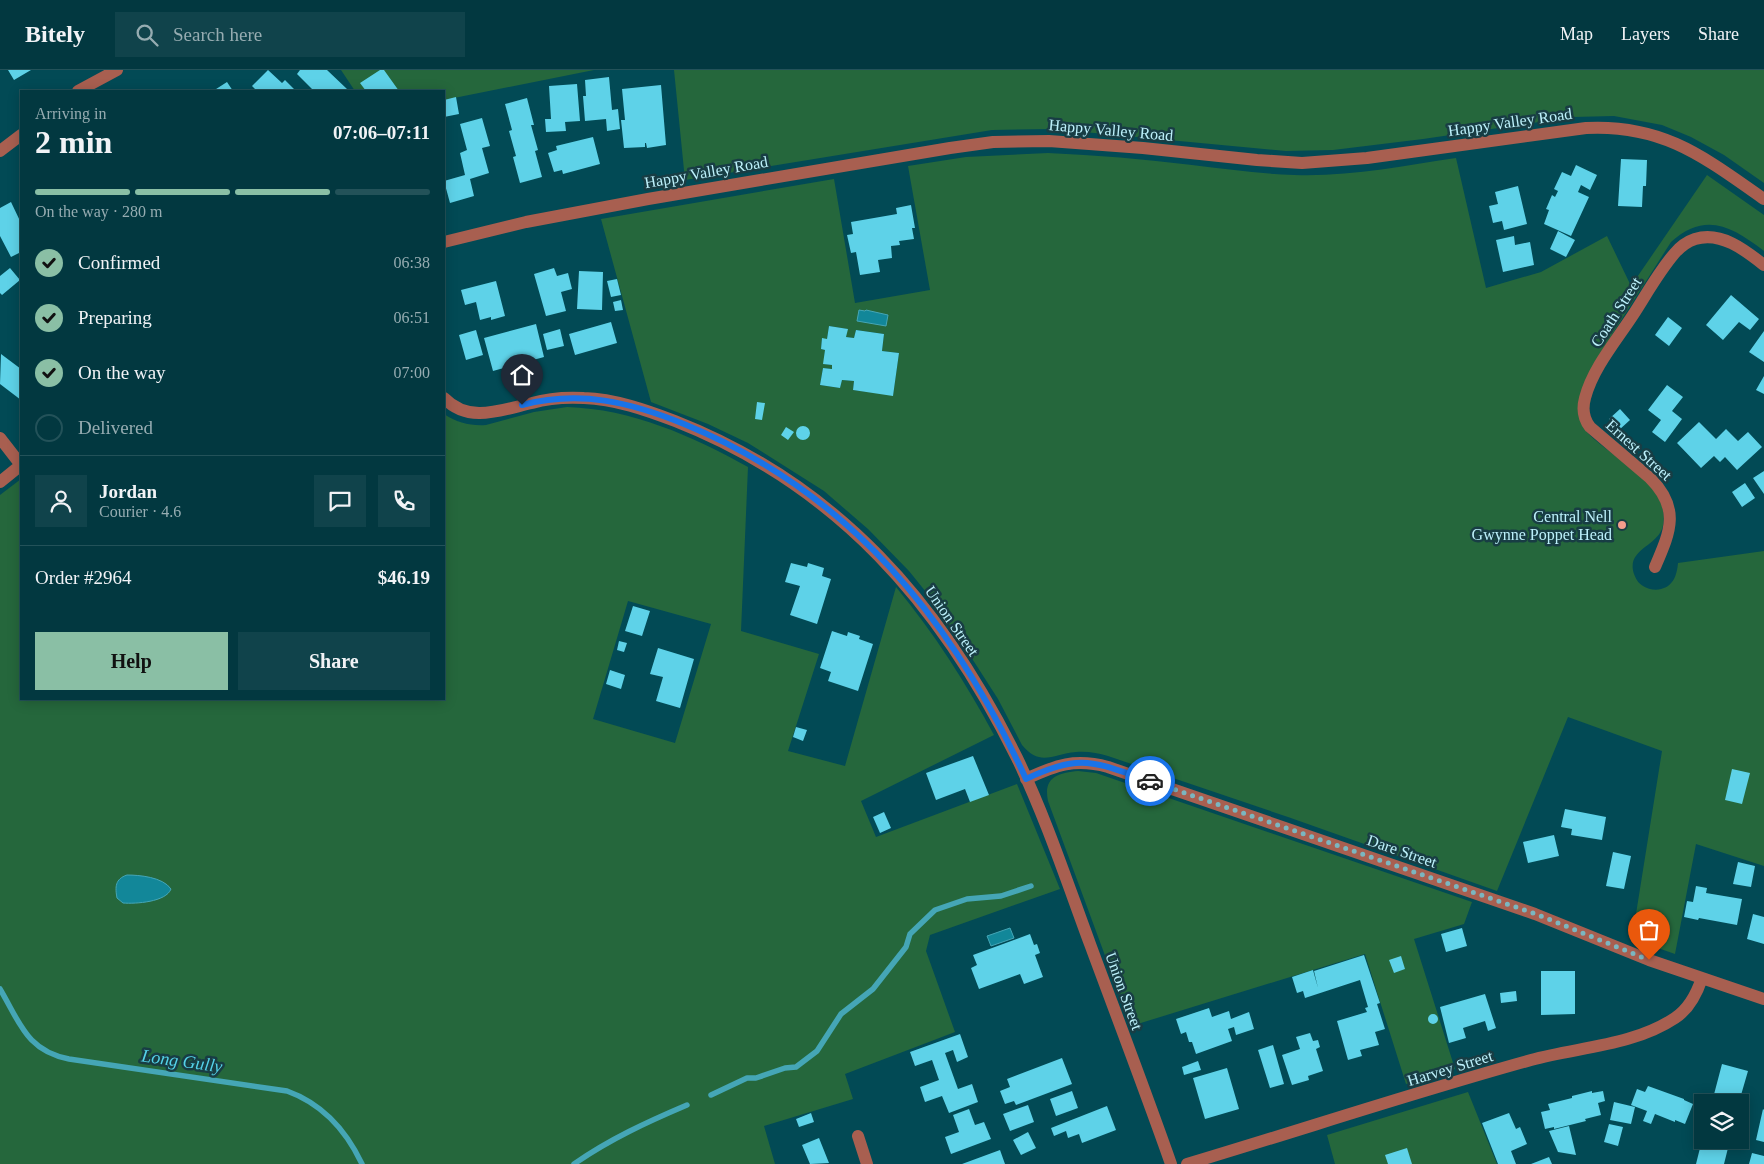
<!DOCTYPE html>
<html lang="en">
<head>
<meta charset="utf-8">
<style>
	body { margin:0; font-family:Georgia,serif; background:#10434b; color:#f1f3f6; height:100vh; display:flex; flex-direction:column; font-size:19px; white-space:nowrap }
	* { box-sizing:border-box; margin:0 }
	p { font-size:16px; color:#96acb1 }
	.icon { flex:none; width:28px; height:28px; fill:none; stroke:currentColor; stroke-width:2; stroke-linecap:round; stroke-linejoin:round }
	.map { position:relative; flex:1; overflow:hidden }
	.drawer { position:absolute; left:20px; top:20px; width:425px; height:610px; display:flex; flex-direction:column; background:#023840; border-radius:0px; box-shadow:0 2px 12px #0003,0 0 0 1px #235259 }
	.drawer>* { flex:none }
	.buttons { position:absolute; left:1694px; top:1024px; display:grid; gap:10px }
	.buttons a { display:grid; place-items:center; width:55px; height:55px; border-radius:0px; background:#023840; box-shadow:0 2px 12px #0003,0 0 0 1px #235259; font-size:25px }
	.pin { position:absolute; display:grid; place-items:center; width:42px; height:42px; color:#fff; margin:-51px -21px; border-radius:50% 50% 50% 0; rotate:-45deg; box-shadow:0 0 5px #0007 }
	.pin .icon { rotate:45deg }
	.courier { position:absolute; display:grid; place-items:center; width:50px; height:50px; margin:-25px; border:4px solid #1a73e8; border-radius:50%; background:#fff; color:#222; box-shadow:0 1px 6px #0007 }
	.headline em { font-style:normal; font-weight:600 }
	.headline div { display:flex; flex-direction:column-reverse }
	.headline { display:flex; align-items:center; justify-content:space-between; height:85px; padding:0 15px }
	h1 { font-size:32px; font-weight:600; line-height:38px }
	.bar { display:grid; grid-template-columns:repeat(4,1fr); gap:8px 5px; align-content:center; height:60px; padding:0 15px }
	.bar i { height:6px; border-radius:4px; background:#235259 }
	.bar .active { background:#8abfa5 }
	.bar p { grid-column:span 4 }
	.line { display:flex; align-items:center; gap:12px; padding:0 15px; border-top:1px solid #235259 }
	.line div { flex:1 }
	.round { display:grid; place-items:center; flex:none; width:52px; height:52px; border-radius:0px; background:#10434b }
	ol { padding:0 15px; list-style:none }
	li { display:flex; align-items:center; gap:15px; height:55px }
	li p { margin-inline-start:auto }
	li .icon { padding:5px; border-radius:50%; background:#8abfa5; color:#111; stroke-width:4 }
	li:last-child { color:#96acb1 }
	li i { width:28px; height:28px; border:2px solid #235259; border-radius:50% }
	.cta { display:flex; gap:10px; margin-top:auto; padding:10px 15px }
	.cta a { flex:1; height:58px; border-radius:0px; background:#8abfa5; color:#111; font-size:20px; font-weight:600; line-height:58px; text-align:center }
	.cta a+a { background:#10434b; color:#f1f3f6 }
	header { display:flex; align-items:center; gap:30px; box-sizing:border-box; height:70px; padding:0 25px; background:#023840; border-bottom:1px solid #235259 }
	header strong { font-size:24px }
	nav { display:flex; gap:28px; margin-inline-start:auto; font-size:18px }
	.search { width:350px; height:45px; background:#10434b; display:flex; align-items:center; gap:12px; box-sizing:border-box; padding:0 18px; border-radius:0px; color:#96acb1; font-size:19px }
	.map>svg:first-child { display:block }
</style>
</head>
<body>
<header>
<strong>Bitely</strong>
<div class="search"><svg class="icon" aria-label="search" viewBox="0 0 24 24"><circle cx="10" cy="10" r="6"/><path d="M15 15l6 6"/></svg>Search here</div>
<nav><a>Map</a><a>Layers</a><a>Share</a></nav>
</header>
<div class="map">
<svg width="1764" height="1094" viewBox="0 0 1764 1094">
	<rect width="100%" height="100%" fill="#024a55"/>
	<path fill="#25673c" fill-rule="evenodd" d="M341,0H594L444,30V21H355Z
		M674,0H1764V113L1724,85L1691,67L1662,55L1614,46L1573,47L1423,69L1333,80L1286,81L1052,59L992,60L685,110Z
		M1048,83C1096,85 1144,89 1192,95C1226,99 1260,104 1294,105C1348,107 1402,96 1456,88L1486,218L1541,202L1607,166L1631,216L1707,105L1764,145V181C1732,157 1706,141 1671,172L1599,285L1585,360C1605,383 1646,401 1659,429C1664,438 1665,450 1662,459C1655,477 1626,480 1634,504C1636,509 1638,513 1643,516C1648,519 1655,521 1661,519C1674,516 1677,504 1678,493L1764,481V796L1696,774L1675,884L1632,869L1662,681L1568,647L1497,821L1288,747L1108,686C1098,683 1087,681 1076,682C1053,684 1040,697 1022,675L998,629L964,576L930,527L909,501L868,459L824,421L748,373L708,354L651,332L601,149L834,109L855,233L930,220L908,96L966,87ZM829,256L847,259L846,267L854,268L856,260L884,264L882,281L899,283L893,325L853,320L854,311L842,310L840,318L820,315L823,298L832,299V295L824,294L825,280L821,279L822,269H827Z
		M567,337C632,339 692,366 748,397L741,561L819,584L788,681L845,696L896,517C934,563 966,613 994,665L861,731L876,767L1017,714L1060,819L930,865L926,881L955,962L845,1004L853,1029L764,1056L775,1094H0V425L21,409V629H444V344C457,353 471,356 486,355L534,342ZM628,531L711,554L675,673L593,649Z
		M1078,701L1096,703L1472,832L1464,854L1414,869L1455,999L1406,1014L1365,884L1131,956L1048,731C1043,707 1058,703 1078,701Z
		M1468,1022L1497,1094H1335L1327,1065Z"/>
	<path fill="#128799" stroke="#45a6b6" d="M859,240L865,241L866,240L888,245L886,256L857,251Z
		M127,805C139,805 163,807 171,819C166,832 136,834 123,833L117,828C115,817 115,809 127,805Z
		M1010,858L1014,868L991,876L987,866Z"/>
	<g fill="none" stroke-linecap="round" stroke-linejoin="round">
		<path stroke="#45a6b6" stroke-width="5.5" d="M0,919C20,953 27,981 69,989L287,1021C323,1034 346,1060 362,1094
			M711,1025L747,1008H756L785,998L796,997L817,981L841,944L873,919L906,877L910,864L935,840L967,829L1001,826L1031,816
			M574,1094C610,1069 647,1052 687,1035"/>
	</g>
	<path fill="#5ed2e8" d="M8,0H31L14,10Z
		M268,0L282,13L285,10L296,21H257L252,16Z
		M300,0H327L347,19L345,21H314L297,4Z
		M380,0H384L399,21H366L360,13Z
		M609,7L612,40L618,39L620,59L607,61L606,49L585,51L583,26H586L585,10Z
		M227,12L233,21H213Z
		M577,14L580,51L565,52L566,61L546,62L545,49H551L549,16Z
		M661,15L666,75L647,78L646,73H645V77L624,78L621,50H625L622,19Z
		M456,27L459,44L444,47V30Z
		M527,28L534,55H531L538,80L535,81L542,107L520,113L513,87L516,86L509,61L512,60L505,34Z
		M482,48L490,76L482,78L489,103L470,109L474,126L450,133L444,111L465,105L460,83L467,80L460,54Z
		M593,67L600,94L563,104L562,100L554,102L548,83L557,80L556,76Z
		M1621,89L1647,90L1646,116H1643L1642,137L1618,136Z
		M1576,95L1597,105L1590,120L1581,115L1578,122L1589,127L1571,166L1544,154L1549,140L1546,139L1552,125L1555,127L1558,121L1554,119L1562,102L1571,106Z
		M1518,116L1527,154L1504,160L1502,151L1493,153L1489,136L1498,134L1495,122Z
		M11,132L21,153V182L11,187L0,166V138Z
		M911,135L915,158H912L914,169L899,171L900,175L891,176L892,188L878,190L880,202L860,205L856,182L851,183L847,165L853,164L851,152L897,144L896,138Z
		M1558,161L1575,170L1566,187L1550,179Z
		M1514,166L1515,175L1530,172L1534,195L1503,202L1496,170Z
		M10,198L20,210L2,225L0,223V206Z
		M554,198L557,206L568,203L572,219L561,222L566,241L546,246L534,204Z
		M579,201L603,202L602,240L577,239Z
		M617,209L621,225L611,227L607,211Z
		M496,211L505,246L491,250V247L480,250L476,232L465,235L461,220Z
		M1731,225L1759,249L1750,260L1739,252L1723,270L1706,255Z
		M621,230L623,240L615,241L613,232Z
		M1668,247L1682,258L1669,276L1655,265Z
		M611,252L617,273L575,285L569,264Z
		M536,254L544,287L493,301L484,268Z
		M829,256L848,259L846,267L854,268L856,260L884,264L882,281L899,283L893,326L853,320L854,311L842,310L840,318L820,315L823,298L832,299V295L823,294L825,280L821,279L822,268L827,269Z
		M560,259L564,276L547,280L543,264Z
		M476,260L483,285L466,290L459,265Z
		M1764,261V292L1749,282Z
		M1,284L21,299V330L0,314Z
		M1764,306V324L1756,320Z
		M1667,315L1683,327L1672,341L1682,349L1665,372L1652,362L1661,350L1648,340Z
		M757,332L765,333L762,350L755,349Z
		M1620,339L1630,350L1619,360L1609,349Z
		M1699,352L1716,369L1726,359L1738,371L1748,362L1762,377L1737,400L1725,387L1720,392L1714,386L1701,398L1677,373Z
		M796 363a7 7 0 1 1 14 0a7 7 0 1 1-14 0Z
		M786,357L794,362L788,370L781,365Z
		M1764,401V424L1753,408Z
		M1745,413L1755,428L1742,437L1732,422Z
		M791,493L807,497L808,493L824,498L822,506L831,509L817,554L790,545L800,516L785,512Z
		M633,536L650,541L642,566L625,561Z
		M832,561L847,566L848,562L860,566L859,569L873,574L858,621L828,611L831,602L820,598Z
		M619,571L627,573L624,582L617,580Z
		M658,578L694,589L680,638L656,631L663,607L650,604Z
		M610,600L625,605L621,619L606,614Z
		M796,657L807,660L803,671L793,667Z
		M973,686L989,725L970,732L965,719L936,730L926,703Z
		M1732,699L1750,703L1742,734L1725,730Z
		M1565,739L1606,747L1602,770L1571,765L1572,759L1561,757Z
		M884,742L891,758L880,763L873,747Z
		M1554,765L1559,786L1528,793L1523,772Z
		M1613,782L1631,786L1624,819L1606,816Z
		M1738,792L1755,796L1751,817L1733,814Z
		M1696,816L1707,818L1706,823L1742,829L1737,855L1699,848L1698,850L1684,847L1687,831L1693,832Z
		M1753,844L1764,847V874L1747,869Z
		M1462,858L1467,876L1446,882L1441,864Z
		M1030,864L1034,875L1037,874L1040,883L1035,885L1043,907L1024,914L1020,904L979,919L971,898L977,895L973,885Z
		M1364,885L1380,933L1377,934L1385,959L1375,962L1379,975L1360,980L1362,986L1348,990L1337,951L1367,942L1365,938L1368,937L1360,910L1305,928L1303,921L1297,923L1292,907L1313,900L1318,918L1314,901Z
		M1401,886L1405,899L1394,903L1389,890Z
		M1541,901H1575V944L1541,945Z
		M1516,921L1517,931L1501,933L1500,923Z
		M1485,924L1496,958L1488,961L1485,951L1463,958L1466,968L1449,973L1440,937Z
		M1209,938L1212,947L1229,941L1231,949L1249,942L1254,959L1236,965L1234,957L1228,959L1232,971L1196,984L1192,972H1189L1186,962L1181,964L1176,949Z
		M1428 949a5 5 0 1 1 10 0a5 5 0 1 1-10 0Z
		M1310,963L1313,971L1318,970L1320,977L1316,979L1323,1001L1308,1006L1309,1010L1292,1015L1282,985L1300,979L1296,967Z
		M960,964L968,987L957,992L953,980L945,983L958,1019L972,1014L978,1032L949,1043L942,1026L925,1032L920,1017L939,1010L932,990L915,996L910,982Z
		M1273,975L1284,1014L1270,1018L1258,980Z
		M1062,988L1072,1014L1016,1035L1014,1031L1005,1034L1000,1021L1010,1017L1007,1009Z
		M1198,991L1201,1000L1184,1005L1182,997Z
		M1722,994L1748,1001L1739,1032H1712Z
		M1227,998L1239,1039L1205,1049L1193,1008Z
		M1648,1016L1684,1029V1030L1693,1034L1685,1054L1675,1050V1052L1655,1044L1651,1054L1643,1051L1647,1041L1631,1035L1637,1019L1645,1022Z
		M1072,1021L1078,1038L1056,1046L1050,1029Z
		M1592,1021V1023L1603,1021L1605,1031L1598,1033L1601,1045L1585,1049L1586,1051L1554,1059V1057L1545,1059L1541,1042L1550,1040L1548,1034L1572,1028V1026Z
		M1614,1032L1635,1037L1631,1054L1610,1050Z
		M1028,1035L1034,1052L1010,1061L1003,1044Z
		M1107,1036L1116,1060L1082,1073L1079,1064L1068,1068L1066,1061L1054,1066L1051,1058Z
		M969,1039L975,1055L984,1052L991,1069L951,1084L945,1067L959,1062L953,1045Z
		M1763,1039L1764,1040V1072L1756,1070Z
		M811,1043L814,1052L799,1057L796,1049Z
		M1509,1043L1516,1059L1520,1057L1527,1074L1511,1081L1516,1094H1498L1482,1053Z
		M1609,1054L1623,1057L1618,1076L1604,1072Z
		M1569,1056L1576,1085L1558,1082L1549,1061Z
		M1028,1062L1036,1078L1021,1085L1013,1070Z
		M819,1068L829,1093L810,1094L802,1075Z
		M1702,1070H1730L1724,1094H1696Z
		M1407,1078L1412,1094H1388L1385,1085Z
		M1000,1080L1005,1094H962Z
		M1752,1083L1764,1086V1094H1749Z
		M1549,1087L1552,1094H1531Z"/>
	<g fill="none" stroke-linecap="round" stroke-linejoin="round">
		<path stroke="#a85f50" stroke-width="12" d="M78,21L117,0
			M0,81L21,65
			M444,172L526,152L648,129L950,78L993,72L1049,71L1143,78L1257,90L1302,93L1367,88L1586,58C1663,54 1704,87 1764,129
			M444,328C469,354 501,340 532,333C549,328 566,327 584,328C615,329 646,340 675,351C838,415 941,534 1017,688C1046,748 1067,812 1090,874C1117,947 1145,1020 1171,1094
			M0,368L21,395L0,412
			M1655,497C1670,462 1681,439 1650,408L1590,357C1583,348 1582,339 1585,328C1593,298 1616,271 1633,245C1646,225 1658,203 1674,184C1679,178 1686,172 1695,169C1721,161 1745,180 1764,195
			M1026,709C1056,695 1075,688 1108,697L1535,844L1649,890L1764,929
			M858,1066L867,1094
			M1187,1094C1301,1060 1415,1022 1531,990C1578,977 1633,976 1675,948C1689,939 1697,923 1702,908"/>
	</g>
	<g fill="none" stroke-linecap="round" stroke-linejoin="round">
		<path stroke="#7bb6c0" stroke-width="5" stroke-dasharray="0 9" d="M1150,711L1536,844L1649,890"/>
		<path stroke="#1a73e8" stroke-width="6" d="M522,335C580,320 630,332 684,354C850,422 952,549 1026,709C1082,682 1095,693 1150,711"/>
	</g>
	<circle fill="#f49d8c" stroke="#183d44" stroke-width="2" cx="1622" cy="455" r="5"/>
	<g text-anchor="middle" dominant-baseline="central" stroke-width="5" stroke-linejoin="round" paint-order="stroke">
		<g font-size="16" fill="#bcf0fa" stroke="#183d44">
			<text transform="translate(1510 52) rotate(-8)">Happy Valley Road</text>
			<text transform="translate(1111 60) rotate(5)">Happy Valley Road</text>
			<text transform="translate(706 102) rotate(-10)">Happy Valley Road</text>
			<text transform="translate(1616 242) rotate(-57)">Coath Street</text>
			<text transform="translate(1639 380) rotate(42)">Ernest Street</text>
			<text transform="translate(952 551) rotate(55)">Union Street</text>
			<text transform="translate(1402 781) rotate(19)">Dare Street</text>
			<text transform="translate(1124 921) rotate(70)">Union Street</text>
			<text transform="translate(1450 998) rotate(-17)">Harvey Street</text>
		</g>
		<g font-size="16" fill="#bcf0fa" stroke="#183d44" text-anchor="end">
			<text x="1612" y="446">Central Nell<tspan x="1612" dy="18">Gwynne Poppet Head</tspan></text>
		</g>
		<g font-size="18" font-style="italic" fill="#54d2e9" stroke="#183d44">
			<text transform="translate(182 991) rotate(8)">Long Gully</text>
		</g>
	</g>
</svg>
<div class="buttons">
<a><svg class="icon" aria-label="layers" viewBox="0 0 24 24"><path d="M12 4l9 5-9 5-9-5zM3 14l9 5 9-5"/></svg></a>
</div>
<div class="pin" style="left:1649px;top:890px;background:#ea580c"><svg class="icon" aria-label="bag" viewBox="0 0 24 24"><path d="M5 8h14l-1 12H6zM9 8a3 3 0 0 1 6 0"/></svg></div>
<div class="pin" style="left:522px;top:335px;background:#1f2937"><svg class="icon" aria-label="home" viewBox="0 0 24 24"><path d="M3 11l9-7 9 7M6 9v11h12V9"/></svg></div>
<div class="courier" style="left:1150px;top:711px"><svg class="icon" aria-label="car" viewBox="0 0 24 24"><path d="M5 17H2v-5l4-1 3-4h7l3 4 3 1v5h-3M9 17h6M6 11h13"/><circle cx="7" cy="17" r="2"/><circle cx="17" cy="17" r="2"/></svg></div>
<section class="drawer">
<div class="headline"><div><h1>2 min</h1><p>Arriving in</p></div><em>07:06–07:11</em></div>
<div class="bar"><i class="active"></i><i class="active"></i><i class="active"></i><i></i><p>On the way · 280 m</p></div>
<ol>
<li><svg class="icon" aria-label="check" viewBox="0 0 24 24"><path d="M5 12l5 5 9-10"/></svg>Confirmed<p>06:38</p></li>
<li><svg class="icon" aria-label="check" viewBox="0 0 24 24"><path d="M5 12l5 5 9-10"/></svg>Preparing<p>06:51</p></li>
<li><svg class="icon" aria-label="check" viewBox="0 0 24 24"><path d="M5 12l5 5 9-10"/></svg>On the way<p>07:00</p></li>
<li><i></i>Delivered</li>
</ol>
<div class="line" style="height:90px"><a class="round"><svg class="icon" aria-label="person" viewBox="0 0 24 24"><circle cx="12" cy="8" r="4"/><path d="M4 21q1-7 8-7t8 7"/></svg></a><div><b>Jordan</b><p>Courier · 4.6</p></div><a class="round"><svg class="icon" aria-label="chat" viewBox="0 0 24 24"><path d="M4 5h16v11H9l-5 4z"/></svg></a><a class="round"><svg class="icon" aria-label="phone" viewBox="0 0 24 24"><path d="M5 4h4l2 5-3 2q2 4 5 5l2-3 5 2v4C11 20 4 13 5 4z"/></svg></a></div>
<div class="line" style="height:65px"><div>Order #2964</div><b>$46.19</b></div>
<div class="cta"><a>Help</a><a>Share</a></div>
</section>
</div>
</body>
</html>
